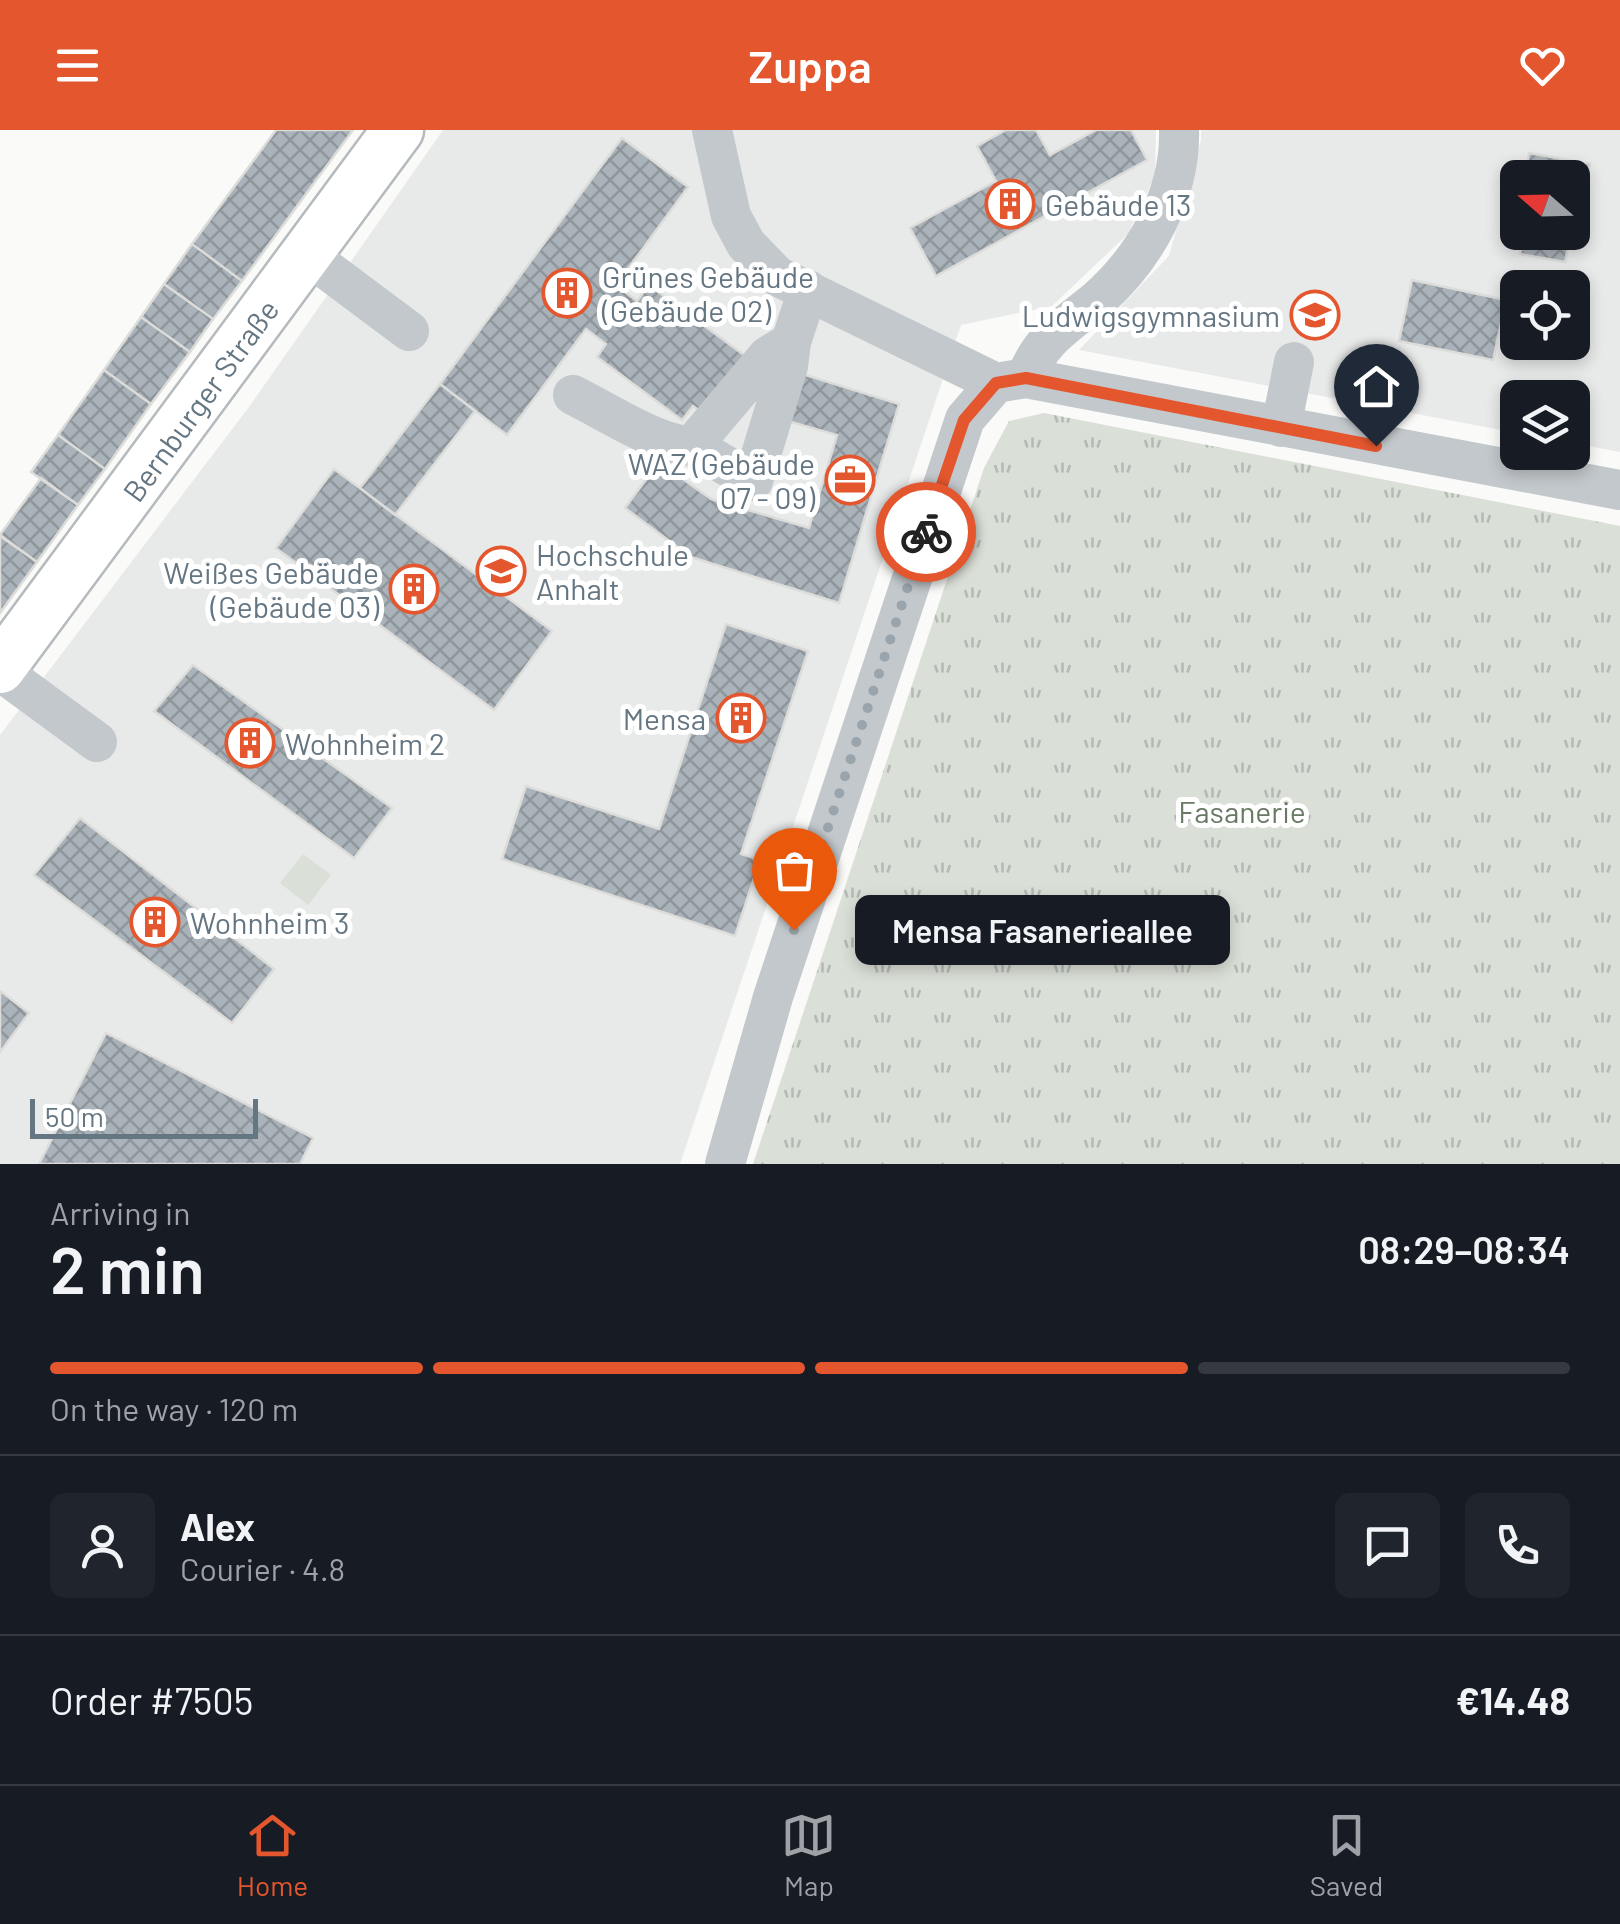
<!DOCTYPE html>
<html lang="en">
<head>
<meta charset="utf-8">
<style>
	body { margin:0; font-family:Barlow,sans-serif; background:#20242c; color:#f1f3f6; height:100vh; display:flex; flex-direction:column; font-size:38px; white-space:nowrap }
	* { box-sizing:border-box; margin:0 }
	p { font-size:32px; color:#9ea1a6 }
	.icon { flex:none; width:55px; height:55px; fill:none; stroke:currentColor; stroke-width:2; stroke-linecap:round; stroke-linejoin:round }
	.map { position:relative; height:1034px; overflow:hidden }
	.sheet { display:flex; flex-direction:column; background:#171b24; flex:1 }
	.sheet>* { flex:none }
	.needle { width:65px; rotate:290deg }
	.controls { position:absolute; left:1500px; top:30px; display:grid; gap:20px }
	.controls a { display:grid; place-items:center; width:90px; height:90px; border-radius:15px; background:#171b24; box-shadow:0 5px 15px #0003; font-size:50px }
	.scale { position:absolute; left:30px; bottom:25px; width:228px; box-sizing:border-box; padding-left:10px; border:5px solid #657683; border-top:0; font-size:28px; line-height:35px; white-space:nowrap; color:#657683; -webkit-text-stroke:8px #fff; paint-order:stroke }
	.pin { position:absolute; display:grid; place-items:center; width:85px; height:85px; color:#fff; margin:-102px -42px; border-radius:50% 50% 50% 0; rotate:-45deg; box-shadow:0 0 10px #0007 }
	.pin .icon { rotate:45deg }
	.courier { position:absolute; display:grid; place-items:center; width:100px; height:100px; margin:-50px; border:8px solid #e4572e; border-radius:50%; background:#fff; color:#222; box-shadow:0 2px 12px #0007 }
	.bubble { position:absolute; height:70px; border-radius:15px; background:#171b24; box-shadow:0 5px 15px #0003; font-size:32px; font-weight:600; line-height:70px; text-align:center }
	.summary em { font-style:normal; font-weight:600 }
	.summary div { display:flex; flex-direction:column-reverse }
	.summary { display:flex; align-items:center; justify-content:space-between; height:170px; padding:0 50px }
	h1 { font-size:65px; font-weight:600; line-height:75px }
	.bar { display:grid; grid-template-columns:repeat(4,1fr); gap:15px 10px; align-content:center; height:120px; padding:0 50px }
	.bar i { height:12px; border-radius:8px; background:#363941 }
	.bar .active { background:#e4572e }
	.bar p { grid-column:span 4 }
	.line { display:flex; align-items:center; gap:25px; padding:0 50px; border-top:2px solid #363941 }
	.line div { flex:1 }
	.round { display:grid; place-items:center; flex:none; width:105px; height:105px; border-radius:15px; background:#20242c }
	header { display:flex; justify-content:space-between; align-items:center; height:130px; padding:0 50px; background:#e4572e; color:#fff; font-size:45px; font-weight:600 }
	.tabs { display:flex; justify-content:space-around; align-items:center; height:140px; border-top:2px solid #363941; background:#171b24; font-size:28px; color:#9ea1a6 }
	.tabs a { display:grid; justify-items:center; gap:5px }
	.tabs .active { color:#e4572e }
	.map>svg:first-child { display:block }
</style>
</head>
<body>
<header><svg class="icon" aria-label="menu" viewBox="0 0 24 24"><path d="M4 6h16M4 12h16M4 18h16"/></svg>Zuppa<svg class="icon" aria-label="heart" viewBox="0 0 24 24"><path d="M12 20l-8-8c-3-5 5-10 8-4 3-6 11-1 8 4z"/></svg></header>
<div class="map">
<svg width="1620" height="1034" viewBox="0 0 1620 1034">
	<defs>
		<pattern id="park-tufts" width="24" height="20" patternUnits="userSpaceOnUse" patternTransform="scale(2.5)"><rect width="24" height="20" fill="#dadfd7"/><path d="M3 7l-1-3M5 7V3M7 7l1-3M15 17l-1-3M17 17v-4M19 17l1-3" fill="none" stroke="#b4b9b4"/></pattern>
		<pattern id="building-cross-hatch" width="8" height="8" patternUnits="userSpaceOnUse" patternTransform="scale(2.5)"><rect width="8" height="8" fill="#aab3b9"/><path d="M0 0l8 8M0 8l8-8" fill="none" stroke="#8e969c"/></pattern>
	</defs>
	<rect width="100%" height="100%" fill="#fafaf8"/>
	<path fill="#e8e9e9" fill-rule="evenodd" d="M443,0H1156L1155,45L1128,104L1052,176L961,195L680,1034H0V605L249,277Z
		M1201,0H1620V322L1573,313L1572,268H1518L1517,303L1079,220L1169,126L1201,10ZM1518,48H1572V102H1518ZM1518,158H1572V212H1518Z"/>
	<path fill="url(#park-tufts)" d="M1044,283L1620,396V1034H753L984,338L1009,291Z"/>
	<path fill="#dadfd7" d="M303,724L331,745L308,775L280,753Z"/>
	<path fill="url(#building-cross-hatch)" stroke="#dcdcda" stroke-width="2.5" d="M276,0H353L242,151L192,114Z
		M1006,0H1036L1050,25L1096,0H1131L1147,30L936,146L910,98L996,51L977,16Z
		M622,8L688,57L616,155L637,171L649,155L748,228L705,285L693,276L682,290L597,227L606,214L586,199L507,305L440,254Z
		M1529,23L1590,34L1583,71L1576,69L1572,91V48H1525Z
		M1524,102H1571L1565,132L1520,124Z
		M192,114L242,151L213,189L164,154Z
		M1412,150L1506,170L1493,230L1399,211Z
		M164,154L213,189L190,222L141,187Z
		M141,187L190,222L151,274L104,240Z
		M104,240L151,274L105,339L58,305Z
		M796,242L899,274L839,473L691,427L625,378L659,332L711,369L809,398L837,305L784,290Z
		M440,254L475,281L395,385L360,358Z
		M58,305L105,339L78,375L31,342Z
		M334,339L552,501L494,580L276,418Z
		M41,348L78,375L37,432L0,405Z
		M0,406L37,432L0,483Z
		M726,494L808,521L741,724L760,730L735,806L502,729L526,656L659,699Z
		M193,535L392,678L354,728L154,581Z
		M80,688L274,839L232,893L34,745Z
		M0,861L29,883L0,922Z
		M106,903L313,1008L300,1034H39Z"/>
	<g fill="none" stroke-linecap="round" stroke-linejoin="round">
		<g stroke="#b5babe" stroke-width="55">
			<path id="major" d="M0,538L398,0"/>
		</g>
		<path stroke="#c3c8cc" stroke-width="40" d="M712,0L731,86L746,114L777,146L996,253
			M306,124L409,201
			M1026,248C1041,208 1066,196 1097,170C1145,128 1181,64 1179,0
			M996,253L1026,248L1620,360
			M573,265C604,280 658,316 692,316L768,226L791,212L808,160
			M1281,297L1294,232
			M692,316L753,351L788,236L791,212
			M0,541L97,612
			M725,1034L773,867L965,289L996,253"/>
		<use href="#major" stroke="#fff" stroke-width="50"/>
	</g>
	<g fill="none" stroke-linecap="round" stroke-linejoin="round">
		<path stroke="#99a4ac" stroke-width="10" stroke-dasharray="0 18" d="M794,800L926,402"/>
		<path stroke="#e4572e" stroke-width="12" d="M926,402L964,290L996,253L1026,248L1376,316"/>
	</g>
	<defs>
		<g id="building-ring" transform="scale(2.5)"><circle r="9.5" fill="#fff" stroke="#e4572e" stroke-width="1.5"/><path d="M-4-6H4V6H1V3H-1V6H-4ZM-2.5-4.3h1.7v1.8h-1.7ZM.8-4.3h1.7v1.8H.8ZM-2.5-1h1.7V.8h-1.7ZM.8-1h1.7V.8H.8Z" fill="#e4572e"/></g>
		<g id="school-ring" transform="scale(2.5)"><circle r="9.5" fill="#fff" stroke="#e4572e" stroke-width="1.5"/><path d="M0-5L7-2L0 1L-7-2ZM-4 1L0 2.5L4 1V4Q0 6-4 4Z" fill="#e4572e"/></g>
		<g id="office-ring" transform="scale(2.5)"><circle r="9.5" fill="#fff" stroke="#e4572e" stroke-width="1.5"/><path d="M-6-3h4V-5.5h4V-3h4V5H-6ZM-1-4.5V-3h2v-1.5ZM-6 0V1H6V0Z" fill="#e4572e"/></g>
		<g id="university-ring" transform="scale(2.5)"><circle r="9.5" fill="#fff" stroke="#e4572e" stroke-width="1.5"/><path d="M0-5L7-2L0 1L-7-2ZM-4 1L0 2.5L4 1V4Q0 6-4 4Z" fill="#e4572e"/></g>
	</defs>
	<g fill-rule="evenodd">
		<use href="#building-ring" x="1010" y="74"/>
		<use href="#building-ring" x="567" y="163"/>
		<use href="#school-ring" x="1315" y="185"/>
		<use href="#office-ring" x="850" y="350"/>
		<use href="#university-ring" x="501" y="441"/>
		<use href="#building-ring" x="414" y="459"/>
		<use href="#building-ring" x="741" y="588"/>
		<use href="#building-ring" x="250" y="613"/>
		<use href="#building-ring" x="155" y="792"/>
	</g>
	<g text-anchor="middle" dominant-baseline="central" stroke-width="10" stroke-linejoin="round" paint-order="stroke">
		<g font-size="30" fill="#657683" stroke="#fff" text-anchor="start">
			<text x="1045" y="74">Gebäude 13</text>
			<text x="602" y="146">Grünes Gebäude<tspan x="602" dy="34">(Gebäude 02)</tspan></text>
			<text x="1280" y="185" text-anchor="end">Ludwigsgymnasium</text>
			<text x="815" y="333" text-anchor="end">WAZ (Gebäude<tspan x="815" dy="34">07 - 09)</tspan></text>
			<text x="536" y="424">Hochschule<tspan x="536" dy="34">Anhalt</tspan></text>
			<text x="379" y="442" text-anchor="end">Weißes Gebäude<tspan x="379" dy="34">(Gebäude 03)</tspan></text>
			<text x="706" y="588" text-anchor="end">Mensa</text>
			<text x="285" y="613">Wohnheim 2</text>
			<text x="190" y="792">Wohnheim 3</text>
		</g>
		<g font-size="30" fill="#657683" stroke="#fff">
			<text transform="translate(200 270) rotate(-54)">Bernburger Straße</text>
		</g>
		<g font-size="30" fill="#687a64" stroke="#fff">
			<text x="1242" y="681">Fasanerie</text>
		</g>
	</g>
</svg>
<div class="controls">
<a><svg class="needle" viewBox="-14 -14 28 28"><path d="M0-13l5 13h-10z" fill="#e53935"/><path d="M0 13l5-13h-10z" fill="#9ea1a6"/></svg></a>
<a><svg class="icon" aria-label="locate" viewBox="0 0 24 24"><circle cx="12" cy="12" r="6"/><path d="M12 2v4M12 18v4M2 12h4M18 12h4"/></svg></a>
<a><svg class="icon" aria-label="layers" viewBox="0 0 24 24"><path d="M12 4l9 5-9 5-9-5zM3 14l9 5 9-5"/></svg></a>
</div>
<div class="scale">50 m</div>
<div class="pin" style="left:794px;top:800px;background:#ea580c"><svg class="icon" aria-label="bag" viewBox="0 0 24 24"><path d="M5 8h14l-1 12H6zM9 8a3 3 0 0 1 6 0"/></svg></div>
<div class="pin" style="left:1376px;top:316px;background:#1f2937"><svg class="icon" aria-label="home" viewBox="0 0 24 24"><path d="M3 11l9-7 9 7M6 9v11h12V9"/></svg></div>
<div class="courier" style="left:926px;top:402px"><svg class="icon" aria-label="bike" viewBox="0 0 24 24"><circle cx="6" cy="16" r="4"/><circle cx="18" cy="16" r="4"/><path d="M6 16l4-8h5l3 8M10 8l3 8H6M13 5h3"/></svg></div>
<div class="bubble" style="left:855px;top:765px;width:375px">Mensa Fasanerieallee</div>
</div>
<section class="sheet">
<div class="summary"><div><h1>2 min</h1><p>Arriving in</p></div><em>08:29–08:34</em></div>
<div class="bar"><i class="active"></i><i class="active"></i><i class="active"></i><i></i><p>On the way · 120 m</p></div>
<div class="line" style="height:180px"><a class="round"><svg class="icon" aria-label="person" viewBox="0 0 24 24"><circle cx="12" cy="8" r="4"/><path d="M4 21q1-7 8-7t8 7"/></svg></a><div><b>Alex</b><p>Courier · 4.8</p></div><a class="round"><svg class="icon" aria-label="chat" viewBox="0 0 24 24"><path d="M4 5h16v11H9l-5 4z"/></svg></a><a class="round"><svg class="icon" aria-label="phone" viewBox="0 0 24 24"><path d="M5 4h4l2 5-3 2q2 4 5 5l2-3 5 2v4C11 20 4 13 5 4z"/></svg></a></div>
<div class="line" style="height:130px"><div>Order #7505</div><b>€14.48</b></div>
</section>
<nav class="tabs">
<a class="active"><svg class="icon" aria-label="home" viewBox="0 0 24 24"><path d="M3 11l9-7 9 7M6 9v11h12V9"/></svg>Home</a>
<a><svg class="icon" aria-label="map" viewBox="0 0 24 24"><path d="M3 6l6-2 6 2 6-2v14l-6 2-6-2-6 2zM9 4v14M15 6v14"/></svg>Map</a>
<a><svg class="icon" aria-label="saved" viewBox="0 0 24 24"><path d="M7 4h10v16l-5-4-5 4z"/></svg>Saved</a>
</nav>
</body>
</html>
